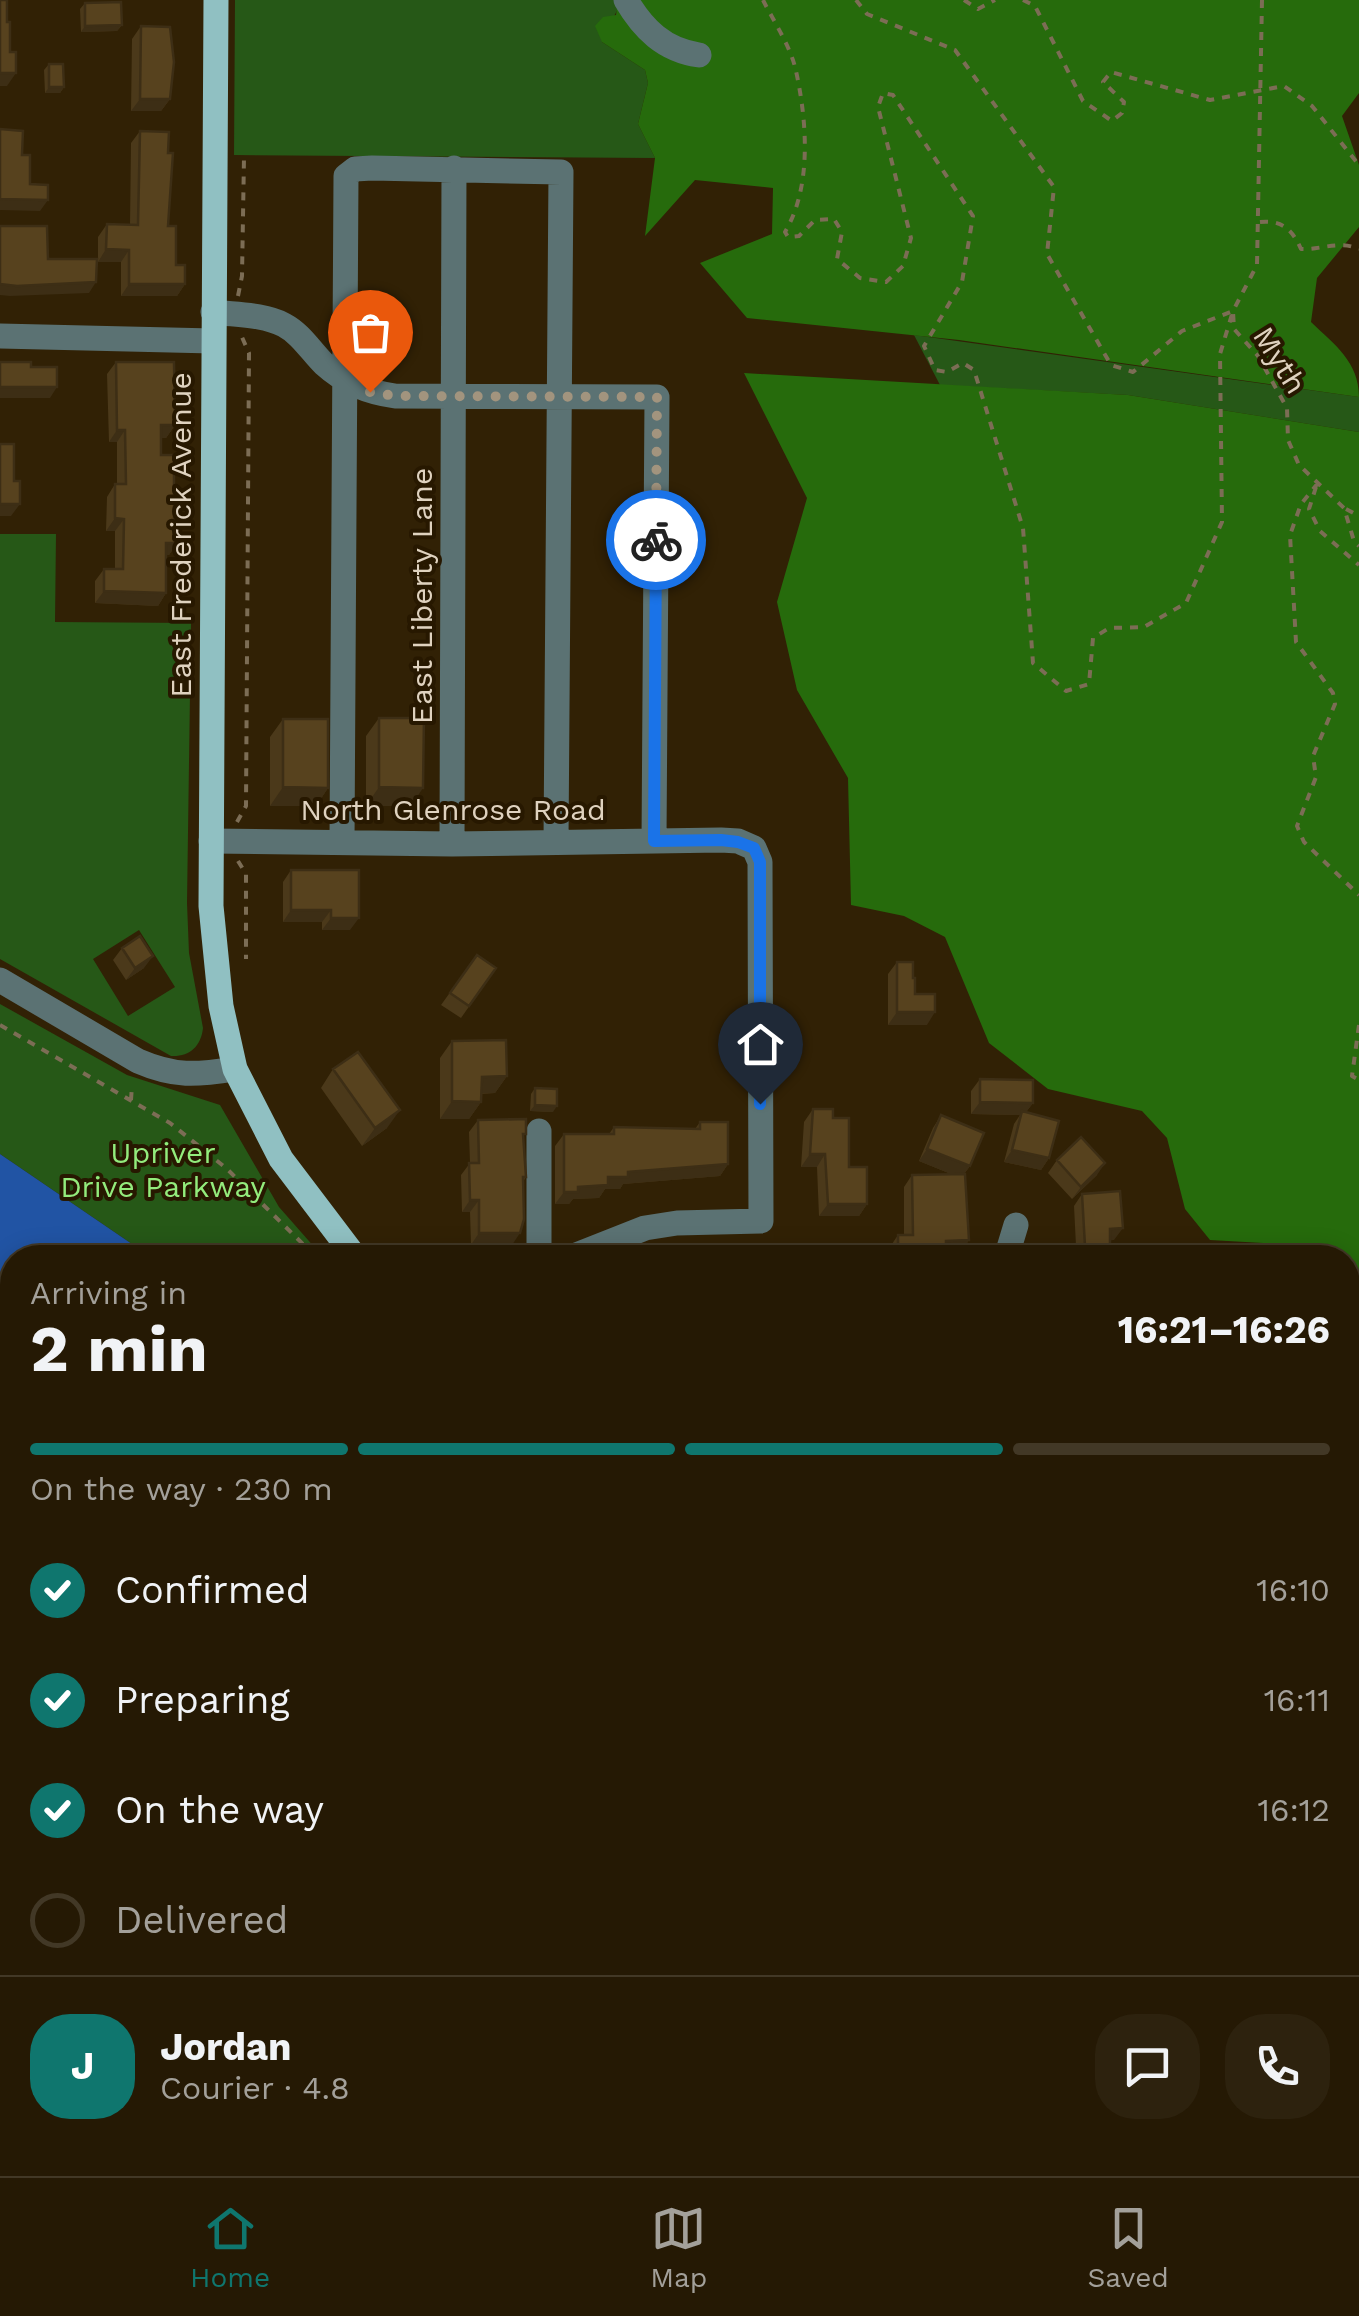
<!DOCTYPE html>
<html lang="en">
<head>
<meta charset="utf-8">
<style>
	body { margin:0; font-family:"Work Sans",sans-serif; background:#2d220e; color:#f1f3f6; height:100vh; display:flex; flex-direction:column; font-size:38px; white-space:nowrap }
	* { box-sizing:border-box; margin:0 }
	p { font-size:32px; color:#a3a09a }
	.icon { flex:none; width:55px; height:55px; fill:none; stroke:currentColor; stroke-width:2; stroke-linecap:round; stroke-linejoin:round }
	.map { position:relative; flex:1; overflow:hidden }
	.side { position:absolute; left:0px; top:1245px; width:1360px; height:932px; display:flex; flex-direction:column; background:#251904; border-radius:40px 40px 0 0; box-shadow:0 5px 25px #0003,0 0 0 2px #423826 }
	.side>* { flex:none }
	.pin { position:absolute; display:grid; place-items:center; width:85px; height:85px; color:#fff; margin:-102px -42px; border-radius:50% 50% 50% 0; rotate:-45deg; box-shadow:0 0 10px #0007 }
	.pin .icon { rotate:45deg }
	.courier { position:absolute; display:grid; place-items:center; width:100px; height:100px; margin:-50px; border:8px solid #1a73e8; border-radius:50%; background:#fff; color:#222; box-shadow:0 2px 12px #0007 }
	.summary em { font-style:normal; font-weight:700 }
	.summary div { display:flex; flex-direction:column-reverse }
	.summary { display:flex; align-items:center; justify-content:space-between; height:170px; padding:0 30px }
	h1 { font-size:65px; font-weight:700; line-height:75px }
	.bar { display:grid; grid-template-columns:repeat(4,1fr); gap:15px 10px; align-content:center; height:120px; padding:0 30px }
	.bar i { height:12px; border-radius:8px; background:#423826 }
	.bar .selected { background:#0f766e }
	.bar p { grid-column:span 4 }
	.line { display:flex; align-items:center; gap:25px; padding:0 30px; border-top:2px solid #423826 }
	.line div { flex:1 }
	.round { display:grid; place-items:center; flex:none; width:105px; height:105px; border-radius:40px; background:#2d220e }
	ol { padding:0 30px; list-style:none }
	li { display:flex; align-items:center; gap:30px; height:110px }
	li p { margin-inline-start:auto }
	li .icon { padding:10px; border-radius:50%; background:#0f766e; color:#fff; stroke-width:4 }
	li:last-child { color:#a3a09a }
	li i { width:55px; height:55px; border:5px solid #423826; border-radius:50% }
	.menu { display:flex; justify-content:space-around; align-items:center; height:140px; border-top:2px solid #423826; background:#251904; font-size:28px; color:#a3a09a }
	.menu a { display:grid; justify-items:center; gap:5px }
	.menu .selected { color:#0f766e }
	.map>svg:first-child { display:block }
</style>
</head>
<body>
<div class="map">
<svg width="1359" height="2176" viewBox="0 0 1359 2176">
	<rect width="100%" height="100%" fill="#312105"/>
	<path fill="#265817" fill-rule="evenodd" d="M235,0H618L620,4L602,42L645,70L648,83L638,124L655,158L234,155Z
		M914,335L1359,397V432L1128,395L940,385Z
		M0,534H56L55,622L191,623L187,903L189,953L203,1028C201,1047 189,1057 171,1056L0,959ZM139,930L175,987L128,1016L93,959Z
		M0,1004L127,1075L220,1105L279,1207L323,1257H151L0,1154Z
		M1348,1739L1359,2176H665L663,2165H1348Z"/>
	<path fill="#266b0c" d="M618,0H1359V93L1342,116L1359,165V227L1317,278L1311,322C1335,345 1359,362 1359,397L959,340L747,318L700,263L772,234L773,188L695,180L645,236L655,158L638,124L648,83L645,70L602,42L595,26L603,17L616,15Z
		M744,373L1128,395L1359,432V1355L1348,1349V1258L1296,1257L1279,1244L1210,1240L1185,1209L1167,1138L1142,1111L1048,1089L989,1043L945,937L904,916L851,905L848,778L797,690L777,602L807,498Z
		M1359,1551V2176H1095L1101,2174L1104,2165H1348V1577Z"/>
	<path fill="#2154a4" d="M0,1154L151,1257L12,1258V1485L0,1474Z
		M0,1948L12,1951V2165H576L578,2176H0Z"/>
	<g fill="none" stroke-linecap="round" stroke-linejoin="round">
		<path stroke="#2154a4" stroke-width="35" d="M0,1473L12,1488"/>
		<path stroke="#7c6d55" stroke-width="4" stroke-dasharray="8 8" stroke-linecap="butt" d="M763,0C774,22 791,47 796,71C807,121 812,187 785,232L788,237L799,236L815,220L834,219L842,232L837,259L860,278L886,282L903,266L911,238L878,107L883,93L893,95L973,216L962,282L924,346L935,370L947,372L963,363L974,370L1023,528L1033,663L1066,691L1089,684L1093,638L1109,628L1144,627L1186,603L1222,522L1220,354L1233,311
			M856,0L867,14L955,50L1054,187L1047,254L1111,365L1133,372L1182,331L1233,311
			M964,0L978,9L995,0
			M1023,0L1035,6L1083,101L1112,121L1122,113L1124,102L1103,82L1111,72L1210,100L1284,86L1312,106L1359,165
			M1262,0L1257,265L1233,311L1234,329L1258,356L1287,408L1288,440L1299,465L1344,508L1354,541L1359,546
			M1260,222C1282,220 1292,229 1301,249C1321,250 1339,240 1359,249
			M238,296L242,276L244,157
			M1318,483L1301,504L1290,535L1296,642L1333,693L1335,704L1313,756L1316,777L1297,826L1304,842L1359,895
			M1316,487L1309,509L1320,531L1359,565
			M1346,509L1359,516
			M237,822L246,806L249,353L241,335
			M238,861L246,874V959
			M0,1025L170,1123L226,1168L317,1258
			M1359,1025L1352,1076L1359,1080
			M131,1100L132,1085
			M1348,1696L1353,1658L1359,1647
			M1348,1733L1359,1730
			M1348,1770L1359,1775
			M1348,1811L1359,1801
			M1348,1835L1359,1862
			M0,1883L12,1885
			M1348,1914L1359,1911
			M0,1920L12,1922
			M1348,1989L1359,1996
			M1348,2157L1359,2159
			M613,2165L615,2176
			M724,2165L726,2176
			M727,2165L739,2176
			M1137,2165L1145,2176"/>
		<path stroke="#5b7273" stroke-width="25" d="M626,0C643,29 664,50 699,55
			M213,312C235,315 263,314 284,325C301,334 310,350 324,364C345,383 367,392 395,396L657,397L654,841
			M0,336L213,341
			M211,841L452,844L721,840L738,841L754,848L760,862L761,1221L677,1223L645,1228L569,1258
			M342,842L346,176L355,169L372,168L561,172L556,842
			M452,844L454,168
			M0,980L138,1061C175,1077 196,1075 235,1069
			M539,1131V1245L543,1258
			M1006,1258L1016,1225"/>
		<path stroke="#90c0c2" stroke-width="25" d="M216,0L211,906L221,1006L235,1069L281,1159L356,1258
			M647,2165L649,2176"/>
	</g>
	<path fill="#4b391a" d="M85,3L122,25L117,31L81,32L80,9Z
		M141,26L170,99L161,111H131L132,39Z
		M49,64L64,87L60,93H45L44,70Z
		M140,131L168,226L176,265L185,284L177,296H121V262H98V237L107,224L130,225L131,143Z
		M116,362L175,425L166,438H161V455L177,543L169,555H166V593L158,606L95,603V581L104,569H115V531H106L107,497L115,484H117V442H109L107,374Z
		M379,718L411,806H366V736Z
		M283,719L328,788L316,806H270V737Z
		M291,870L350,930H322V922H283V882Z
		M122,948L144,968L126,980L113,960Z
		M477,955L496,968L461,1018L441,1005Z
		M897,962L913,978L915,994L927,1025H888V974Z
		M452,1041L507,1076L495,1093L481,1094V1102L469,1119H440V1058Z
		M333,1069L387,1128L362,1146L321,1088Z
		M980,1079L1033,1103L1026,1112L1049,1158L1041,1170L1004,1162L1014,1124L1020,1115L971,1114V1091Z
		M535,1088L553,1112L530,1111L531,1094Z
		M813,1109L833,1118L849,1167L867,1204L859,1216H819L817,1167H801L804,1122Z
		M941,1115L970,1166L964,1174L969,1240L961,1252H946V1258H890V1247L898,1235H904V1187L912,1175L951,1174L919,1161L933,1128Z
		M478,1120L523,1138L526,1177L523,1182L512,1245H471L470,1212H462L461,1175L470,1163L469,1132Z
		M700,1122L728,1164L720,1176L623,1184L620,1189H605L599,1198L573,1199L569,1204H555V1146L564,1134H609L614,1127L695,1129Z
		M1057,1160L1097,1175L1072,1199L1048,1173Z
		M1082,1194L1114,1240H1110V1258H1060L1067,1246H1076L1074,1206Z"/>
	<path fill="#3d2e15" d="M122,25L117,31L81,32L85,26Z
		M0,73H16L7,86H0Z
		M49,87H64L60,93H45Z
		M140,99H170L161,111H131Z
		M0,199L48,200L40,211L0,210Z
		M106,249L129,250L121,262H98Z
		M96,282L89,293L10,296L0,295V284Z
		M129,284H185L177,296H121Z
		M0,387H57L50,398H0Z
		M161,425H175L166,438H152Z
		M117,430H125L117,442H109Z
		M0,504H20L11,516H0Z
		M115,518L124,519L115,531H106Z
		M166,543H177L169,555H158Z
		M104,591L166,593L158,606L95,603Z
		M283,787L328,788L316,806H270Z
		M379,787L423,788L411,806H366Z
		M291,910H331L322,922H283Z
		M331,918H359L350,930H322Z
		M153,956L144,968L126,980L135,968Z
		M897,1012H935L927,1025H888Z
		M507,1076L495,1093L470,1094L482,1077Z
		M452,1101L481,1102L469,1119H440Z
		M980,1102L1033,1103L1024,1115L1022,1111L1020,1115L971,1114Z
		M535,1105L557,1106L553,1112L530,1111Z
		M400,1110L387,1128L362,1146L375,1128Z
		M927,1149L970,1166L961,1178L919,1161Z
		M1012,1150L1049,1158L1041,1170L1004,1162Z
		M810,1154H825L817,1167H801Z
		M1105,1163L1097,1175L1072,1199L1081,1187Z
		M728,1164L720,1176L623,1184L620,1189H605L599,1198L573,1199L569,1204H555L564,1192L608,1177L628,1172Z
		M470,1200H479L470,1212H462Z
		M828,1204H867L859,1216H819Z
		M1123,1228L1114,1240L1101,1241L1110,1229Z
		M479,1233H520L512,1245H471Z
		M969,1240L961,1252H937L946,1241Z"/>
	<path fill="#57421e" stroke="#3d2e15" stroke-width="2.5" d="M0,0H7V22H10V52H16V73H0Z
		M121,2L122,25L85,26V3Z
		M141,26L170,27L174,62L170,99H140Z
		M49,64H63L64,87H49Z
		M0,129L23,131L22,155H30V184L48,185V200L0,199Z
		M140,131L169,132L168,153H173L168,226H176V265H185V284H129V250L106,249L107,224L138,225Z
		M0,226H47L48,259H97L96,282L17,286L0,284Z
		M0,362H31V367H57V387H0Z
		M116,362H174L175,425H161V455H174V525H177V543H166V593L104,591V569H123L124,519L115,518V484H126L125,430H117Z
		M0,444H14V481H20V504H0Z
		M379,718H424L423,788L379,787Z
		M283,719H328V788L283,787Z
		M291,870H359V918H331V910H291Z
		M140,936L153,956L135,968L122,948Z
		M477,955L496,968L469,1006L450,993Z
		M897,962H913V978H915V994H935V1012H897Z
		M506,1040L507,1076L482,1077L481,1102L452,1101V1041Z
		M358,1052L400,1110L375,1128L333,1069Z
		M980,1079L1033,1080V1103L980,1102Z
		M535,1088L557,1089V1106L535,1105Z
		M813,1109H833V1118H849V1167H867V1204H828L825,1154H810Z
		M1022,1111L1059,1121L1049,1158L1012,1150Z
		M941,1115L984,1133L970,1166L927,1149Z
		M526,1119V1134H523L526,1177H523L524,1219L520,1233H479V1200H470L469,1163H479L478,1120Z
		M700,1122H728V1164L628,1172V1177H608V1185L578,1187V1192H564V1134H614V1127L700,1129Z
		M1081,1137L1105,1163L1081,1187L1057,1160Z
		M965,1174L969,1240L946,1241V1258H898V1235H913L912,1175Z
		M1120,1191L1123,1228L1110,1229V1258H1067V1246H1085L1082,1194Z
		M729,1252V1258H689L692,1257V1253Z"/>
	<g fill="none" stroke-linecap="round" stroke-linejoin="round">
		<path stroke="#a2947e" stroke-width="10" stroke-dasharray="0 18" d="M370,392L395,396L657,397L656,540"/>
		<path stroke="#1a73e8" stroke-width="12" d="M656,540L654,841L721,840L738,842L754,848L760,862V1104"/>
	</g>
	<g text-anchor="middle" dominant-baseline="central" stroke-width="8" stroke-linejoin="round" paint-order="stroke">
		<g font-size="30" fill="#dfd2bf" stroke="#271800">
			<text transform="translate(1280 360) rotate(58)">Myth</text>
			<text transform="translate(180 535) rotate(-90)">East Frederick Avenue</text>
			<text transform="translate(421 596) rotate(-90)">East Liberty Lane</text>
			<text x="453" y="809">North Glenrose Road</text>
		</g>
		<g font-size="30" fill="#93ec7c" stroke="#271800">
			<text x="163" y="1152">Upriver<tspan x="163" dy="34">Drive Parkway</tspan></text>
		</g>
	</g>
</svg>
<div class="pin" style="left:370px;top:392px;background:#ea580c"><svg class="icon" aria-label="bag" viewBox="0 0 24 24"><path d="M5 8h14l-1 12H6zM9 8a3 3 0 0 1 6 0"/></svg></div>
<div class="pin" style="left:760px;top:1104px;background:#1f2937"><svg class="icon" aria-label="home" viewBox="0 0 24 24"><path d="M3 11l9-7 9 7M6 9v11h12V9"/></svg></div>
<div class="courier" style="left:656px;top:540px"><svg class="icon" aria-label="bike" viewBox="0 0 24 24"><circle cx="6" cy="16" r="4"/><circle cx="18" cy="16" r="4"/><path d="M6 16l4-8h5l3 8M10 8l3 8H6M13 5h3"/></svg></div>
<section class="side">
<div class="summary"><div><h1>2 min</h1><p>Arriving in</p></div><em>16:21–16:26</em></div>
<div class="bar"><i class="selected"></i><i class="selected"></i><i class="selected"></i><i></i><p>On the way · 230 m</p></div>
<ol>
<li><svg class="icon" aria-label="check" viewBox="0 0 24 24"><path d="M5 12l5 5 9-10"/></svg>Confirmed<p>16:10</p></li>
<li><svg class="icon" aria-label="check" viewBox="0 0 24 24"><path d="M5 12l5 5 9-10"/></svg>Preparing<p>16:11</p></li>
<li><svg class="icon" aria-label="check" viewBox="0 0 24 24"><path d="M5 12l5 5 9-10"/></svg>On the way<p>16:12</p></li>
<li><i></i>Delivered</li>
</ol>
<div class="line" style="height:180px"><b class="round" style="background:#0f766e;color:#fff">J</b><div><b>Jordan</b><p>Courier · 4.8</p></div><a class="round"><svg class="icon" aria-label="chat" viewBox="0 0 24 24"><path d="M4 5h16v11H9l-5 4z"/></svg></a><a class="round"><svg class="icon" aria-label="phone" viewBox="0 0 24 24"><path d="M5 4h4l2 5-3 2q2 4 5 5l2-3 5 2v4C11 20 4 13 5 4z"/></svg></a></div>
</section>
</div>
<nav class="menu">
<a class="selected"><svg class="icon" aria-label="home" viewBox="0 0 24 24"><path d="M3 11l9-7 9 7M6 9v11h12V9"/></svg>Home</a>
<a><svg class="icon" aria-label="map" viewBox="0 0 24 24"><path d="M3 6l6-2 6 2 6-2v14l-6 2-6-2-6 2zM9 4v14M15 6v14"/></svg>Map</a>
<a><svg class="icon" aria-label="saved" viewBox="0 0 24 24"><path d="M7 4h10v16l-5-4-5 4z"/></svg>Saved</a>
</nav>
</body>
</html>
